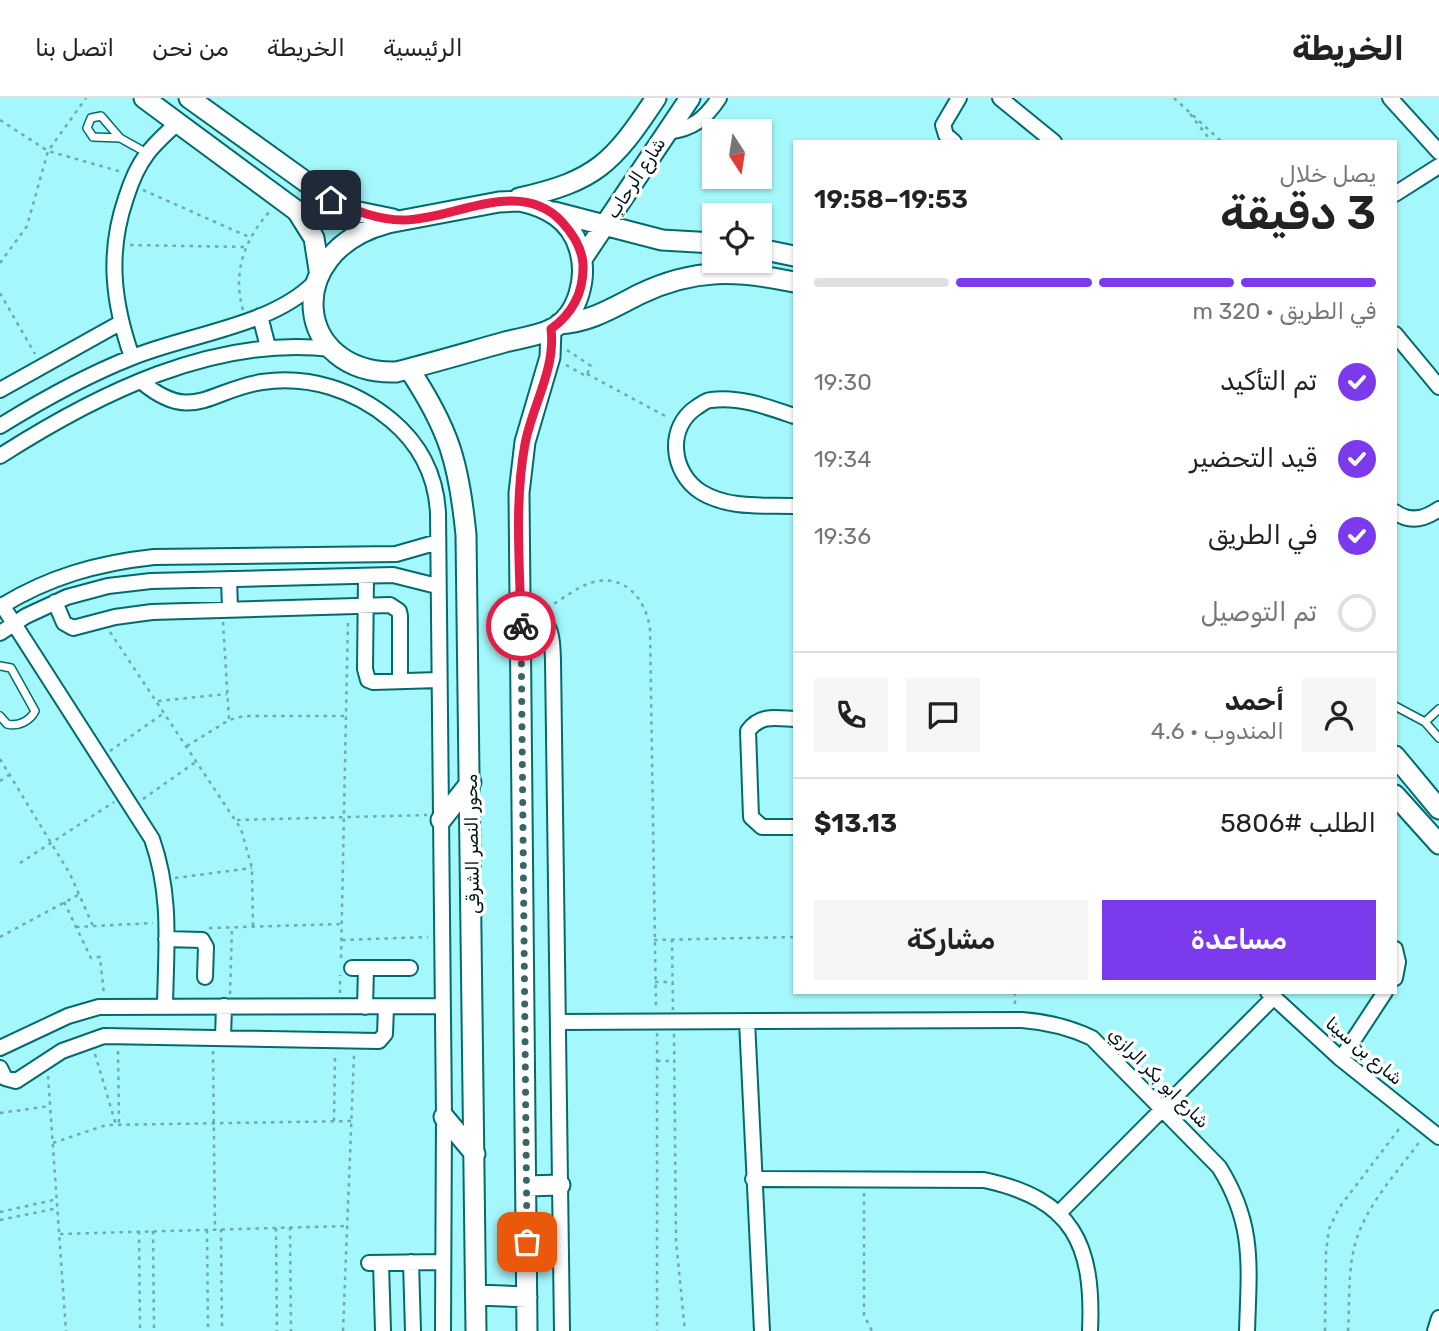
<!DOCTYPE html>
<html lang="ar">
<head>
<meta charset="utf-8">
<style>
	body { margin:0; font-family:Rubik,"Noto Naskh Arabic",sans-serif; background:#f6f6f6; color:#222; direction:rtl; height:100vh; display:flex; flex-direction:column; font-size:26px; white-space:nowrap }
	* { box-sizing:border-box; margin:0 }
	p { font-size:23px; color:#767676 }
	.icon { flex:none; width:38px; height:38px; fill:none; stroke:currentColor; stroke-width:2; stroke-linecap:round; stroke-linejoin:round }
	.map { position:relative; flex:1; overflow:hidden; direction:ltr }
	.details { position:absolute; left:793px; top:42px; width:604px; height:854px; display:flex; flex-direction:column; background:#fff; border-radius:0px; box-shadow:0 2px 5px #0004; direction:rtl }
	.details>* { flex:none }
	.needle { width:46px; rotate:168deg }
	.fabs { position:absolute; left:702px; top:21px; display:grid; gap:14px }
	.fabs a { display:grid; place-items:center; width:70px; height:70px; border-radius:0px; background:#fff; box-shadow:0 2px 5px #0004; font-size:35px }
	.pin { position:absolute; display:grid; place-items:center; width:60px; height:60px; color:#fff; margin:-30px; border-radius:14px; box-shadow:0 4px 10px #0006 }
	.courier { position:absolute; display:grid; place-items:center; width:70px; height:70px; margin:-35px; border:5px solid #e11d48; border-radius:50%; background:#fff; color:#222; box-shadow:0 2px 9px #0007 }
	.head em { font-style:normal; font-weight:600 }
	.head div { display:flex; flex-direction:column-reverse }
	.head { display:flex; align-items:center; justify-content:space-between; height:119px; padding:0 21px }
	h1 { font-size:46px; font-weight:600; line-height:52px }
	.bar { display:grid; grid-template-columns:repeat(4,1fr); gap:10px 7px; align-content:center; height:84px; padding:0 21px }
	.bar i { height:9px; border-radius:5px; background:#e0e0e0 }
	.bar .active { background:#7c3aed }
	.bar p { grid-column:span 4 }
	.line { display:flex; align-items:center; gap:18px; padding:0 21px; border-top:2px solid #e0e0e0 }
	.line div { flex:1 }
	.round { display:grid; place-items:center; flex:none; width:74px; height:74px; border-radius:0px; background:#f6f6f6 }
	ol { padding:0 21px; list-style:none }
	li { display:flex; align-items:center; gap:21px; height:77px }
	li p { margin-inline-start:auto }
	li .icon { padding:7px; border-radius:50%; background:#7c3aed; color:#fff; stroke-width:4 }
	li:last-child { color:#767676 }
	li i { width:38px; height:38px; border:4px solid #e0e0e0; border-radius:50% }
	.primary-button { display:flex; gap:14px; margin-top:auto; padding:14px 21px }
	.primary-button a { flex:1; height:80px; border-radius:0px; background:#7c3aed; color:#fff; font-size:28px; font-weight:600; line-height:80px; text-align:center }
	.primary-button a+a { background:#f6f6f6; color:#222 }
	header { display:flex; align-items:center; gap:42px; box-sizing:border-box; height:98px; padding:0 35px; background:#fff; border-bottom:2px solid #e0e0e0 }
	header strong { font-size:33px }
	nav { display:flex; gap:38px; margin-inline-start:auto; font-size:24px }
	.map>svg:first-child { display:block }
</style>
</head>
<body>
<header>
<strong>الخريطة</strong>
<nav><a>الرئيسية</a><a>الخريطة</a><a>من نحن</a><a>اتصل بنا</a></nav>
</header>
<div class="map">
<svg width="1439" height="1233" viewBox="0 0 1439 1233">
	<rect width="100%" height="100%" fill="#a4f7fb"/>
	<g fill="none" stroke-linecap="round" stroke-linejoin="round">
		<g stroke="#036a6e" stroke-width="10">
			<path id="lane" d="M120,40L93,39L87,30L91,20L101,18L120,40L147,55
				M0,568L11,570L35,613C30,623 18,629 7,626L0,618
				M1395,608L1425,624L1439,640
				M1425,624L1439,611"/>
		</g>
		<g stroke="#036a6e" stroke-width="18">
			<path id="street" d="M1000,0L1054,44
				M1390,0L1439,54
				M667,34C693,31 705,21 719,0
				M954,44L946,37L943,27L959,0
				M1395,96L1439,68
				M260,218L268,249
				M1395,236L1439,289
				M132,259C113,205 107,155 126,100C131,84 137,69 147,56C155,45 167,35 177,25
				M142,284C192,326 210,292 262,284C309,277 355,292 391,322C421,347 436,377 438,415L444,1019L443,1233
				M0,292L120,225
				M794,318C768,309 739,298 711,302C706,302 702,306 697,309C666,329 671,375 701,394C729,411 763,407 794,408
				M0,328C42,302 87,277 133,259C190,236 271,228 314,185
				M0,358C97,296 214,237 332,251
				M1395,414C1410,425 1425,421 1439,411
				M366,478L365,571L368,582L373,584L439,582
				M229,481L230,510
				M55,504L64,525L73,530L115,519L152,514L390,507L399,513L400,518V583
				M2,507L152,741C172,798 166,848 165,908
				M0,509C48,479 98,465 154,459L396,456L438,444
				M520,512C551,519 552,533 553,562L562,1233
				M0,535L26,518L67,499L108,488L151,483L393,477L437,488
				M794,621C776,620 760,616 748,633L751,719L762,729H794
				M166,841L202,842L206,849L205,879
				M1395,851L1398,864L1395,880
				M352,870H410
				M1268,894L1341,961L1439,1039
				M365,909L366,870
				M747,923L762,1233
				M558,924L1022,922C1048,924 1069,929 1092,940L1219,1069C1255,1126 1249,1168 1247,1233
				M223,939L224,908
				M0,950L68,918L99,909L443,908
				M1341,961L1385,894
				M0,970L5,980L16,983L62,953L104,938L379,943L385,936L386,909
				M753,1081L984,1082C1073,1101 1094,1146 1090,1233
				M1058,1116L1273,900
				M411,1164L413,1233
				M369,1165L443,1164
				M381,1165L383,1233
				M1435,1233L1439,1220"/>
		</g>
		<g stroke="#036a6e" stroke-width="23">
			<path id="secondary" d="M144,0L297,113L314,140L319,172
				M189,0L331,102L354,113L393,121
				M519,100C596,83 613,65 656,0
				M520,103C547,109 570,121 579,150C588,178 579,217 552,231C538,238 520,240 505,244C469,254 432,265 396,274C294,277 280,153 388,125L499,104Z
				M554,114L662,142L714,145
				M760,151L794,158
				M582,161L690,0
				M559,226C591,224 612,210 640,196C694,170 738,172 794,184
				M409,271C449,331 459,365 466,437L476,1233
				M1395,658L1439,711
				M1395,697L1439,746
				M441,722L471,684
				M444,1019L475,1056
				M527,1088L560,1087
				M477,1197L527,1199
				M527,1233L519,395L525,344L550,259L551,231"/>
		</g>
		<path stroke="#6dabae" stroke-width="2.5" stroke-dasharray="3.5 5" stroke-linecap="butt" d="M1174,0L1222,44
			M1190,16L1212,44
			M0,22L48,53L122,74
			M143,92L249,139
			M130,147L246,149
			M0,165L27,128L48,53L86,0
			M0,195L35,256
			M243,212C232,174 245,140 271,112
			M566,267L586,278L591,268L567,252
			M587,276L669,320
			M547,510C561,502 576,490 590,485C624,474 646,501 650,531L656,911
			M223,524L229,622
			M110,534L241,731L252,770L253,829
			M158,603L227,596
			M187,648L229,622L244,618H346
			M110,653L164,615
			M0,661L70,776L93,828
			M0,683L9,677
			M143,701L197,663
			M237,722L427,717
			M20,765L114,704
			M175,780L252,770
			M64,804L91,860L100,859L104,897
			M76,829L153,825
			M209,830L342,826
			M0,839L80,796
			M672,841L673,912
			M342,842L428,839
			M654,842L794,839
			M341,860L348,520
			M655,884H673
			M1015,894V909
			M340,895V877
			M230,896L232,830
			M657,935V1233
			M674,936L676,1143L685,1233
			M118,953L119,1027
			M213,953L215,1131
			M95,956L116,1027
			M657,963H674
			M48,978L66,1233
			M0,1015L50,1008
			M334,1023L335,957
			M53,1045L106,1027L352,1023
			M864,1095V1217L872,1233
			M0,1114L58,1101
			M0,1122L58,1110
			M290,1129L291,1233
			M276,1130L277,1233
			M221,1131L222,1233
			M207,1132L208,1233
			M139,1133L140,1233
			M153,1133L154,1233
			M60,1136L347,1128
			M343,1233L354,957
			M1325,1233L1326,1154L1329,1131L1339,1110L1402,1027
			M1348,1233C1350,1202 1347,1166 1358,1137C1370,1103 1399,1072 1420,1043"/>
		<use href="#lane" stroke="#fff" stroke-width="7"/>
		<use href="#street" stroke="#fff" stroke-width="14"/>
		<use href="#secondary" stroke="#fff" stroke-width="19"/>
	</g>
	<g fill="none" stroke-linecap="round" stroke-linejoin="round">
		<path stroke="#3a6567" stroke-width="7" stroke-dasharray="0 12.6" d="M521,528L527,1144"/>
		<path stroke="#e11d48" stroke-width="9" d="M331,102C354,112 377,122 403,122C453,122 520,78 562,124C573,136 582,150 583,166C584,193 573,215 551,231C556,271 532,308 525,346C514,405 520,468 521,528"/>
	</g>
	<g text-anchor="middle" dominant-baseline="central" stroke-width="7" stroke-linejoin="round" paint-order="stroke">
		<g font-size="18" fill="#011618" stroke="#fff">
			<text transform="translate(636 80) rotate(-57)">شارع الرحاب</text>
			<text transform="translate(472 746) rotate(-91)">محور النصر الشرقى</text>
			<text transform="translate(1364 953) rotate(40)">شارع بن سينا</text>
			<text transform="translate(1159 980) rotate(45)">شارع ابو بكر الرازي</text>
		</g>
	</g>
</svg>
<div class="fabs">
<a><svg class="needle" viewBox="-14 -14 28 28"><path d="M0-13l5 13h-10z" fill="#e53935"/><path d="M0 13l5-13h-10z" fill="#767676"/></svg></a>
<a><svg class="icon" aria-label="locate" viewBox="0 0 24 24"><circle cx="12" cy="12" r="6"/><path d="M12 2v4M12 18v4M2 12h4M18 12h4"/></svg></a>
</div>
<div class="pin" style="left:527px;top:1144px;background:#ea580c"><svg class="icon" aria-label="bag" viewBox="0 0 24 24"><path d="M5 8h14l-1 12H6zM9 8a3 3 0 0 1 6 0"/></svg></div>
<div class="pin" style="left:331px;top:102px;background:#1f2937"><svg class="icon" aria-label="home" viewBox="0 0 24 24"><path d="M3 11l9-7 9 7M6 9v11h12V9"/></svg></div>
<div class="courier" style="left:521px;top:528px"><svg class="icon" aria-label="bike" viewBox="0 0 24 24"><circle cx="6" cy="16" r="4"/><circle cx="18" cy="16" r="4"/><path d="M6 16l4-8h5l3 8M10 8l3 8H6M13 5h3"/></svg></div>
<section class="details">
<div class="head"><div><h1>3 دقيقة</h1><p>يصل خلال</p></div><em>19:53–19:58</em></div>
<div class="bar"><i class="active"></i><i class="active"></i><i class="active"></i><i></i><p>في الطريق · 320 m</p></div>
<ol>
<li><svg class="icon" aria-label="check" viewBox="0 0 24 24"><path d="M5 12l5 5 9-10"/></svg>تم التأكيد<p>19:30</p></li>
<li><svg class="icon" aria-label="check" viewBox="0 0 24 24"><path d="M5 12l5 5 9-10"/></svg>قيد التحضير<p>19:34</p></li>
<li><svg class="icon" aria-label="check" viewBox="0 0 24 24"><path d="M5 12l5 5 9-10"/></svg>في الطريق<p>19:36</p></li>
<li><i></i>تم التوصيل</li>
</ol>
<div class="line" style="height:126px"><a class="round"><svg class="icon" aria-label="person" viewBox="0 0 24 24"><circle cx="12" cy="8" r="4"/><path d="M4 21q1-7 8-7t8 7"/></svg></a><div><b>أحمد</b><p>المندوب · 4.6</p></div><a class="round"><svg class="icon" aria-label="chat" viewBox="0 0 24 24"><path d="M4 5h16v11H9l-5 4z"/></svg></a><a class="round"><svg class="icon" aria-label="phone" viewBox="0 0 24 24"><path d="M5 4h4l2 5-3 2q2 4 5 5l2-3 5 2v4C11 20 4 13 5 4z"/></svg></a></div>
<div class="line" style="height:91px"><div>الطلب #5806</div><b>$13.13</b></div>
<div class="primary-button"><a>مساعدة</a><a>مشاركة</a></div>
</section>
</div>
</body>
</html>
